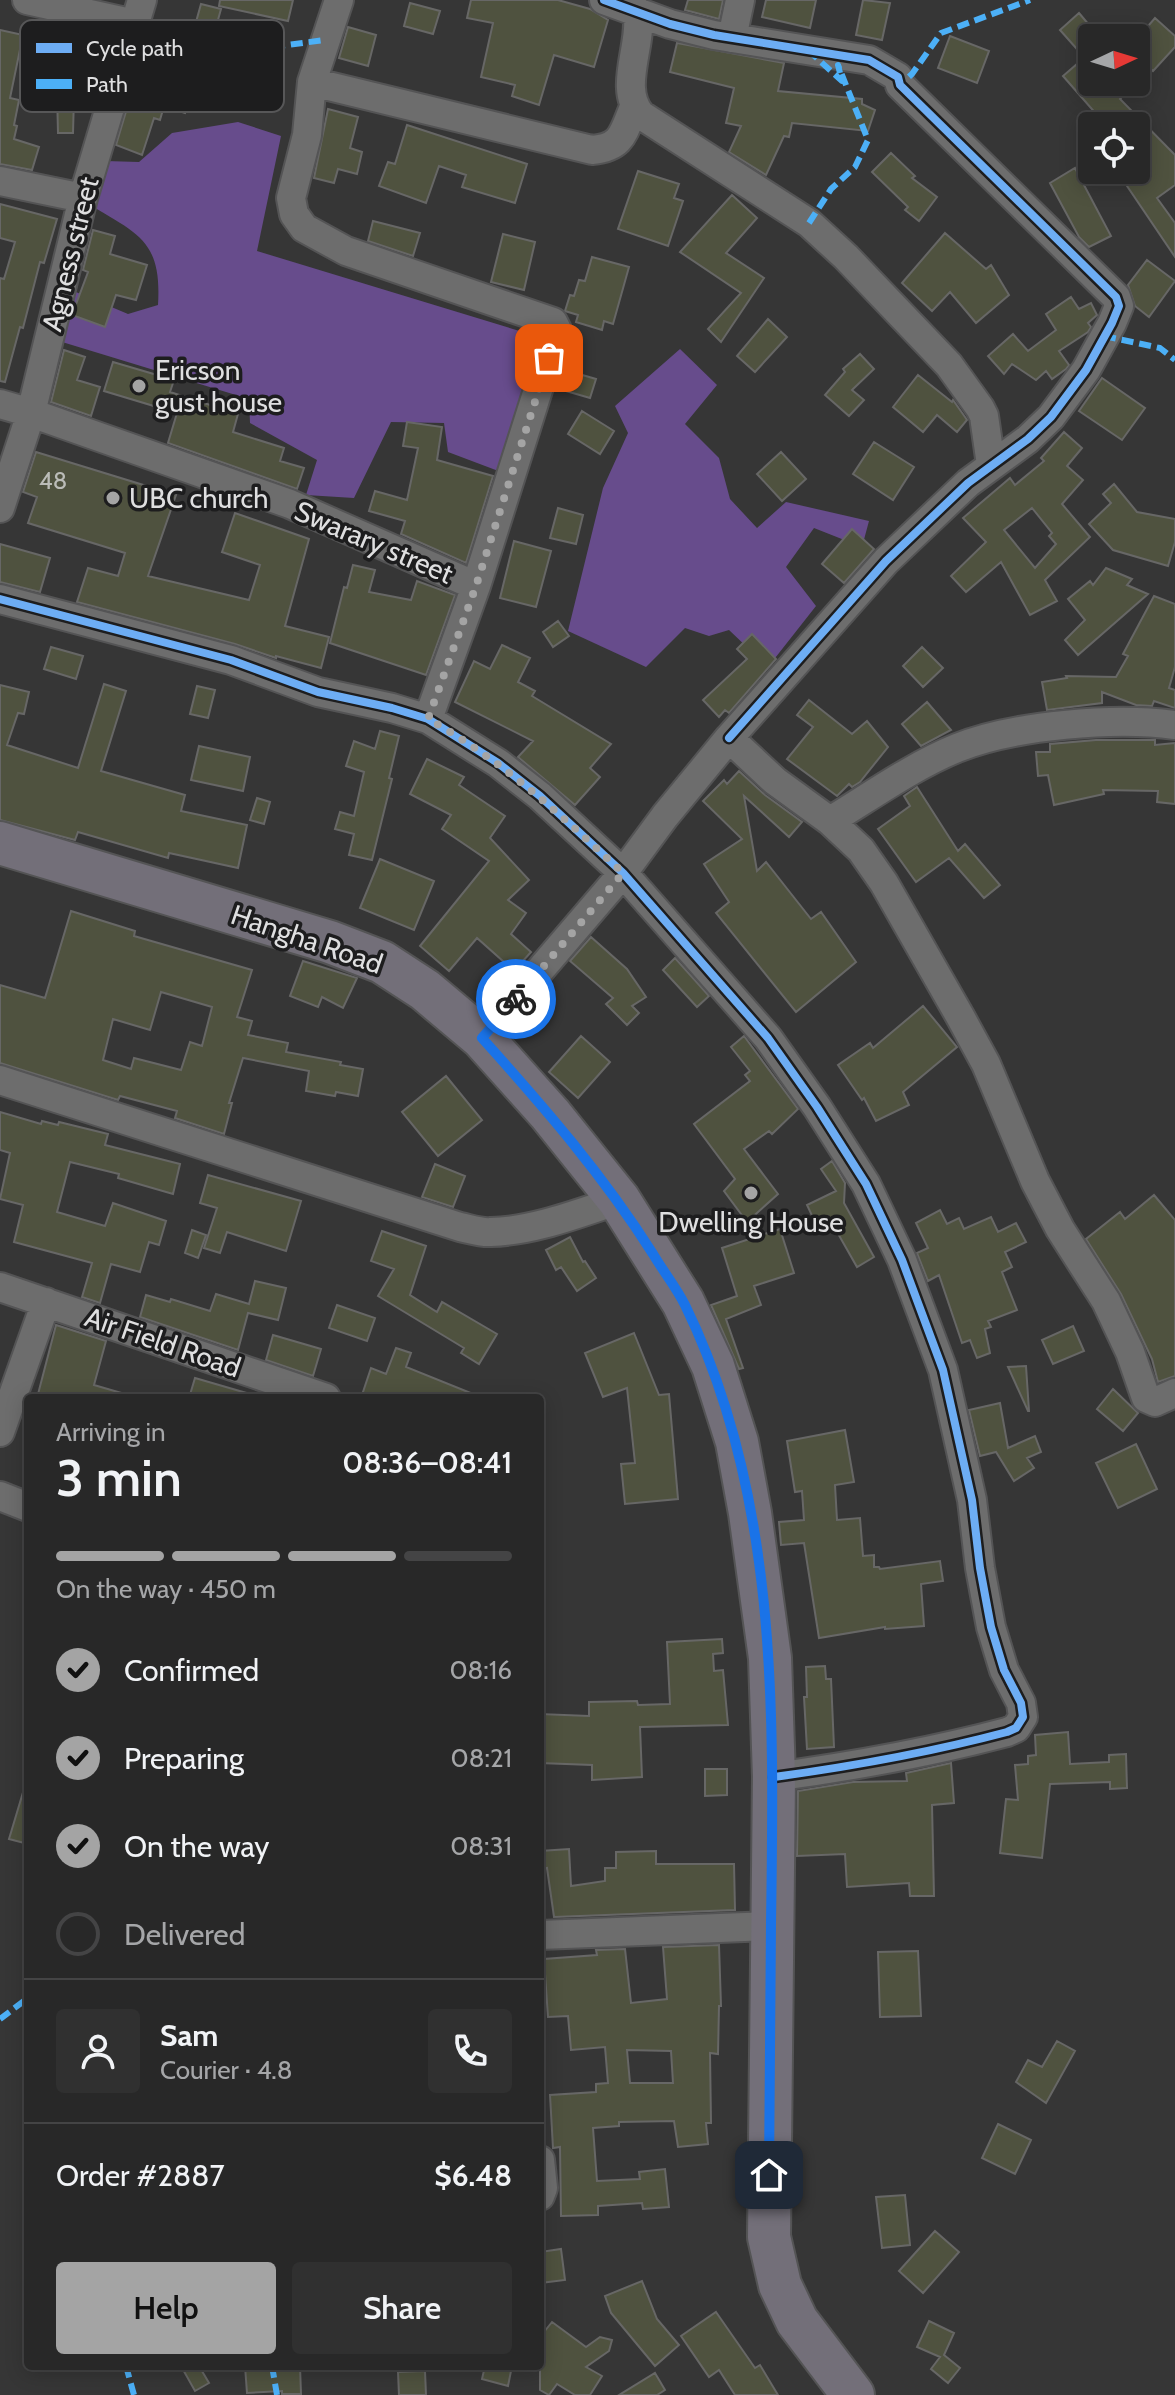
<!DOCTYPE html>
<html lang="en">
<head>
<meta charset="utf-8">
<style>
	body { margin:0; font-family:Cabin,sans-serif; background:#303030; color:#f1f3f6; height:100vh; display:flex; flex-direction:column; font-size:30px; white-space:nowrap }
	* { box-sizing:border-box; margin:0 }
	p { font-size:26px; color:#a5a6a8 }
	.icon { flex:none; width:44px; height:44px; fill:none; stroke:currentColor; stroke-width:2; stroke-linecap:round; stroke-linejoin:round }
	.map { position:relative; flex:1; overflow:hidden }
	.side { position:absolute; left:24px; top:1394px; width:520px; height:976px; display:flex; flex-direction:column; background:#282828; border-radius:8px; box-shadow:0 4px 20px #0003,0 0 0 2px #444445 }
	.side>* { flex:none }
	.needle { width:52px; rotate:86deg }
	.fabs { position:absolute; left:1078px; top:24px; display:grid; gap:16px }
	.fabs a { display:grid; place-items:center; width:72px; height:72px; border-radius:8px; background:#282828; box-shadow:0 4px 20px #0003,0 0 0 2px #444445; font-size:40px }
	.pin { position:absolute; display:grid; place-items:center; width:68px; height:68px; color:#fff; margin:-34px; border-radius:16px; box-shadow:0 4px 12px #0006 }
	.courier { position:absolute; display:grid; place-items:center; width:80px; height:80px; margin:-40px; border:6px solid #1a73e8; border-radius:50%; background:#fff; color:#222; box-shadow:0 2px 10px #0007 }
	.headline em { font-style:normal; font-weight:600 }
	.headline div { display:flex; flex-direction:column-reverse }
	.headline { display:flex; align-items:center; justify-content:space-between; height:136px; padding:0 32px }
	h1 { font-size:52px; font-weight:600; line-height:60px }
	.bar { display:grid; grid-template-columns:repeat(4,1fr); gap:12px 8px; align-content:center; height:96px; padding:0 32px }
	.bar i { height:10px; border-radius:6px; background:#444445 }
	.bar .active { background:#a4a4a4 }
	.bar p { grid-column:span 4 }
	.line { display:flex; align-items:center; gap:20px; padding:0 32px; border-top:2px solid #444445 }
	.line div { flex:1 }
	.round { display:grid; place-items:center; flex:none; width:84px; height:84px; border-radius:8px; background:#303030 }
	ol { padding:0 32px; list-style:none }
	li { display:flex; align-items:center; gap:24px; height:88px }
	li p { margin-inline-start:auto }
	li .icon { padding:8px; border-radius:50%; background:#a4a4a4; color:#111; stroke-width:4 }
	li:last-child { color:#a5a6a8 }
	li i { width:44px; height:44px; border:4px solid #444445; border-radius:50% }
	.button { display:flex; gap:16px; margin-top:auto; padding:16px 32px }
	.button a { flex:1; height:92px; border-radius:8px; background:#a4a4a4; color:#111; font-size:32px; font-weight:600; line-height:92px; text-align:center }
	.button a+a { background:#303030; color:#f1f3f6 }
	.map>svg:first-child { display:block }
</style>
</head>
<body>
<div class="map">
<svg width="1175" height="2395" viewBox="0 0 1175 2395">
	<rect width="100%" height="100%" fill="#363636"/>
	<path fill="#674c8c" d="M238,122L281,136L257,251L549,340L501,472L448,452L444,423L391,422L354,498L306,495L317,460L250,423L249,399L49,338L64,287L128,314L158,305C162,239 137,234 87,203L105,161L139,162L172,133Z
		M680,349L717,385L685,424L719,458L730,499L757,528L786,502L869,521L862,547L814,528L786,567L816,606L768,667L729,630L709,636L685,628L646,667L568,631L603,488L628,433L615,406Z"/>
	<path fill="#4f523f" stroke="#676766" stroke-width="2" fill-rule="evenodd" d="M220,0H293L288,21L219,6Z
		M471,0H558L590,9L608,20L594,67L554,55L539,105L512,96L515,85L481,77L493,23L467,18Z
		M688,0H723L719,19L685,10Z
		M766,0H816L810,28L762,17Z
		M863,0L890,3L882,40L856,35Z
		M410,3L440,11L433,34L404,26Z
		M201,4L221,9L211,45L191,40Z
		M1079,13L1100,38H1092V50L1084,57L1060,30Z
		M1155,18L1175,36V47L1153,71L1136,56V40Z
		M348,27L376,35L368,66L339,58Z
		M0,30L23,35L10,98L19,100L14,125L17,126L14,139L39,147L32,170L0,164Z
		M950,36L989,51L977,83L938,68Z
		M677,43L784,63L778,91L862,99V104L875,110L868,131L792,123L789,137L784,136L766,175L729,152L741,126L726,123L734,88L670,72Z
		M100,49V80L95,97H74L73,133H58L56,50Z
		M142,58L176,68L170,86L192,93L185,113L164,106L160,120L154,118L142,155L116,145Z
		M1077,64L1092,82H1136L1120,99L1175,155V185L1157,198L1175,223V257L1125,183L1136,176V126H1088L1098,116L1063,76Z
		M328,109L358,117L350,148L362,152L357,174L338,169L334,183L314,178Z
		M407,125L527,164L515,203L462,187L466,175L439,166L426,203L379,186L388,162L395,164Z
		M891,153L915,176L912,178L937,197L919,221L905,210L908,207L872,172Z
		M1075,168L1111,236L1089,247L1079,237L1050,183Z
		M638,171L679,184L674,198L683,201L668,246L618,229Z
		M732,195L757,218L726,253L764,278L721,342L708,329L741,293L680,252Z
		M0,204L57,219L44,263L40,262L23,328L20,327L5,382L0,381V278L4,279L15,242L0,238Z
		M373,221L420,233L413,256L368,241Z
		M93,230L115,236L110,254L147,265L136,300L116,295L105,327L72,315L88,272L83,270Z
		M945,233L986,269L991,265L1009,295L976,323L950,292L932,311L902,283Z
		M503,234L535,242L524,290L491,282Z
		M592,257L629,267L613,324L604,321L602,330L576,322L578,315L565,311L570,295L574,296L579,280L585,281Z
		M1147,260L1175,281L1149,317L1135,306L1128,285Z
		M1071,297L1079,309L1091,303L1097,315L1088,323L1091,327L1088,332L1059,351L1069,365L1066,369L1052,379L1046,371L1036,380L1012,364L1004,374L988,356L1013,334L1028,351L1056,330L1046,314Z
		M768,319L787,337L755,372L737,356Z
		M64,350L85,357L77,380L100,387L91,416L51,402Z
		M860,354L874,369L852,390L864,400L849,416L825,395L845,372L843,369Z
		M113,362L174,380L170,392L238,414L233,432L284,448L280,461L304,468L297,489L168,443L177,413L104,391Z
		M572,372L596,379L590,398L566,391Z
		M918,375L952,402L953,400L965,417L967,420L957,432L937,415L923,432L893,407Z
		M1102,378L1145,408L1122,440L1079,411Z
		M582,411L614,431L600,454L568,434Z
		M407,422L442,427L437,460L493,476L466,563L401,534L405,521L369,511L375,491L407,500L418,448L403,446Z
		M1064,432L1082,448L1067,466L1083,480L1062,504L1090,537L1045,580L1057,601L1030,615L1001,562L966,592L951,576L986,542L963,518L1010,478L1015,485L1044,461L1041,458ZM1032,508L1052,533L1049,536L1056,544L1035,568L1004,530Z
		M874,442L914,467L893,500L853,474Z
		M36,452L176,495L148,576L249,600L260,565L222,552L235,513L309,539L285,626L329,637L321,668L276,656V658L235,644L77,602L88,568L118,576L125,553L28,523L37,497L23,492Z
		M781,452L806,479L782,501L757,474Z
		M1114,484L1137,512L1175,519V542L1168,566L1113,550L1089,524L1111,503L1103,494Z
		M558,508L583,515L576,544L550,538Z
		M852,529L874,549L844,583L822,564Z
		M514,541L551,551L536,607L500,598Z
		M0,544L50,558L40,592L0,582Z
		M353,565L375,570L369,592L411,600L417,581L455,595L426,675L330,643L344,587L347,588Z
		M1106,568L1132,579L1127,585L1148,594L1078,655L1065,640L1085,620L1068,599L1090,581L1093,585Z
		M1154,596L1175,604V667L1169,688L1175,690V708L1154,701L1152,706L1136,705L1102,692V703L1047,710L1042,682L1067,678L1066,676L1116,677L1128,656L1123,654Z
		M558,621L569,636L553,647L543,632Z
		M752,634L776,659L729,713L725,710L719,717L703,700L747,659L737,649Z
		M502,645L530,658L518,682L535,691L532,696L611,744L590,768L600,777L575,805L518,757L533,741L455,702L474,661L490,669Z
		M51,647L83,656L76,679L44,669Z
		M922,647L943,668L923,687L903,666Z
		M104,684L126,691L101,771L185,795L181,811L247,825L238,868L169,853L168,858L78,832L75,840L0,820V685L29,692L24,714L18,713L7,745L78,768Z
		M197,686L215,690L208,718L190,714Z
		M809,700L852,734L867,721L888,747L860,782L852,787L849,784L837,796L787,759L813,727L797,715Z
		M927,702L951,730L921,746L902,724Z
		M380,731L399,736L389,778L392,779L372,860L349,855L354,834L335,829L340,812L354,816L364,772L346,766L354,741L375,749Z
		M1096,740H1155V745L1175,743V804L1157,802L1158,791L1103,790L1104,794L1054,805L1048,775L1038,776L1036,752H1050V744Z
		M199,746L250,757L243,791L191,780Z
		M427,759L464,777L459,785L505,816L490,838L529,880L508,900L526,913L511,934L531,952L514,971L477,938L449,971L420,946L489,861L442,829L451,815L410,794Z
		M739,771L765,795L802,822L789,837L744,796L757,871L766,862L811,919L821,912L856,962L796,1012L716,913L729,902L704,864L742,839L703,801L724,780L727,784Z
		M917,787L958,851L965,844L1000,885L984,898L949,858L916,882L878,829L910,806L904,796Z
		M257,798L270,802L264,824L250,820Z
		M380,859L434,881L414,930L360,908Z
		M71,911L135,931L134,936L252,970L237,1017L252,1021L248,1035L288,1043L286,1052L341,1062L340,1065L363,1069L358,1096L336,1092L335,1096L306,1091L309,1071L243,1058L229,1103H232L224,1134L175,1118L177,1111L120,1096L118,1100L0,1063V985L45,998ZM161,992L212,1007L202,1046L190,1042L181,1070L134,1058L131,1069L103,1060L113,1019L150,1030Z
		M591,937L627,969L646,997L632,1006L639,1013L627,1025L606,1004L613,998L570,961Z
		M675,958L709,996L697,1007L663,970Z
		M303,961L357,978L343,1008L322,997L318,1007L290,996Z
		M923,1006L957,1047L903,1092L909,1105L876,1121L864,1098L862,1100L838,1065L870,1043L873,1048Z
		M581,1036L610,1062L578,1098L549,1072Z
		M744,1036L798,1109L772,1134L769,1131L744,1149L778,1194L747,1222L724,1191L735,1179L694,1124L750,1081L745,1075L750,1071L731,1047Z
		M446,1076L482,1120L438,1156L402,1112Z
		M0,1112L41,1124L42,1121L58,1125L59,1122L108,1134L105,1145L180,1164L173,1194L118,1178L119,1174L70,1162L57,1212L105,1226L113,1203L166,1221L159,1245L149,1242L140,1272L111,1264L100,1303L82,1297L92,1263L14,1242L23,1205L0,1199L10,1153L0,1150Z
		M832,1161L845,1183L844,1203L874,1257L857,1267L828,1216L815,1222L807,1205L836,1191L821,1169Z
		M435,1164L465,1176L453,1207L422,1197Z
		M208,1175L301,1201L286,1251L227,1232L220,1253L204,1248L217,1208L200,1203Z
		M1154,1195L1175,1220V1376L1158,1382L1152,1359L1121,1294L1086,1239L1120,1212L1125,1219Z
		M940,1210L947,1224L959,1218L964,1229L991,1217L998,1232L1016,1223L1026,1242L1005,1252L1012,1267L1002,1272L1017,1310L988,1321L991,1327L985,1329L990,1353L977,1358L970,1340L962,1343L939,1275L928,1281L917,1253L928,1248L916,1223Z
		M780,1229L794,1273L754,1286L761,1305L726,1319L743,1368L739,1369L711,1305L737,1296L722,1248Z
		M192,1230L206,1235L198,1258L185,1253Z
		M382,1231L426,1246L410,1295L437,1312L442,1302L497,1334L479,1364L461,1353L464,1348L378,1296L394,1269L371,1261Z
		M570,1237L583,1262L585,1261L596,1278L577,1291L561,1267L556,1270L546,1250Z
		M255,1281L286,1288L278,1320L248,1313L238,1350L140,1317L146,1295L170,1302L171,1299L210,1311L216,1294L249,1304Z
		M337,1305L375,1318L367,1341L329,1328Z
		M56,1325L106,1341L94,1385L125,1394V1398H37Z
		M1073,1326L1084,1351L1053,1364L1042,1340Z
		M634,1333L659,1395L669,1394L678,1499L625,1504L621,1464L635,1463L627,1388L603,1397L585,1353Z
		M273,1335L321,1349L313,1376L266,1360Z
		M396,1348L411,1353L406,1367L483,1398H361L371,1368L386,1374Z
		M1026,1366L1029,1411H1028L1008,1367Z
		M195,1378L250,1394L249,1398H189Z
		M1113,1389L1138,1413L1123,1431L1097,1409Z
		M1000,1403L1008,1448L1035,1436L1041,1452L1027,1458L1034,1468L1014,1481L996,1452L980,1456L969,1410Z
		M845,1430L854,1482L835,1485L837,1520L860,1518L863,1556L874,1555V1567H879L880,1569L940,1561L943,1581L921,1584L924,1626L885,1629V1627L819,1638L804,1543L781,1545L779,1522L804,1520L802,1491L795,1492L787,1441Z
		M1136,1444L1157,1489L1118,1508L1096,1463Z
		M722,1639L723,1653L713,1654L714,1671L723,1670L728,1725L640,1727L642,1777L592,1780V1765L540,1763V1714L589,1716V1702L637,1701L638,1705L670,1704L667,1642Z
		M825,1666L826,1679H831L834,1747L807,1749L804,1697H807L806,1667Z
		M1068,1732L1070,1764L1109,1762V1755L1126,1754L1127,1788L1110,1789V1782L1050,1784L1042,1858L1000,1853L1006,1799L1018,1800L1015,1765L1028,1764V1756L1036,1755L1035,1735Z
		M951,1763L954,1803L932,1805L934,1896H910L909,1883L847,1887L845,1854L797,1856L798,1791L853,1782L907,1781L906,1773Z
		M705,1769H727V1795L705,1796Z
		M24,1789H28V1844L9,1839Z
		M569,1849L571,1886L605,1881V1868H616V1852L656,1851V1864H734L735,1910L554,1917L547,1868L540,1869V1851Z
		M719,1945L721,2006H719L718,2054L710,2053L711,2123H706L708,2144L678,2147L674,2121L619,2122V2126L593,2128L597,2181L640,2179L639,2172L665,2169L669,2207L643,2209L642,2203L598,2206V2215L561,2216L560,2147L553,2148L550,2095L596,2092V2084L608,2083L605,2047L571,2050L568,2016L548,2017L544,1959L597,1955L596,1950L625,1949L631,2003L667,1999L663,1947ZM627,2050L671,2051L673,2083H630Z
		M918,1951L921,2016L880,2017L878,1952Z
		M1057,2041L1075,2051L1046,2103L1016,2082L1028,2060L1042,2067Z
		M998,2124L1031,2140L1015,2174L982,2158Z
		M905,2195L910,2245L882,2248L876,2197Z
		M935,2231L959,2252L923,2293L899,2271Z
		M561,2249L565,2280L540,2283V2252Z
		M642,2281L657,2319L679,2345L655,2366L611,2313L605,2296Z
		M716,2312L755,2368L760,2365L778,2395H735L719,2370L709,2377L681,2336Z
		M929,2321L954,2333L944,2355L960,2368L948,2383L931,2369L940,2357L917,2347Z
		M552,2322L586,2347L600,2337L612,2340L609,2351L586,2367L602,2376L590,2395H575L557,2384L549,2395L540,2390V2337Z
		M181,2366H199L209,2383L195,2391Z
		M245,2366H300L301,2394H282V2391L247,2393Z
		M485,2366L511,2371L508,2386L482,2379Z
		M425,2371L426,2395H399L398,2372Z
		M655,2373L665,2390L657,2395H619Z"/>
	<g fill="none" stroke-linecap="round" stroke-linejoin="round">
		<g stroke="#545455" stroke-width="32">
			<path id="minor" d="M27,0L135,24
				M339,0L312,82L307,135L291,198L294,214L304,228L346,251L553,322L557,330L476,586L428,719
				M604,0L670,24L714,35L869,60L898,77L900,85L1116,297L1119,306L1112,323L1086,370L1051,417L1028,439L968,483L886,561L729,738
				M637,11C644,44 617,87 641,115L809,223L846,257L949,365L980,408L984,416L991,465
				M732,38L740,0
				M312,82L592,150C623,147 623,133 634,107
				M0,181L83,198
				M0,404L31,413L290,504L476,586
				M0,508L31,413L83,198L142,0
				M0,599L231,660L318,692L392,708L428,719L498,763L540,796L623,873L768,1038L817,1107L866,1184L902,1260L943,1370L972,1500L980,1568L991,1627L1004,1670L1021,1703L1023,1717L1016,1728L1007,1732C928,1753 855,1766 774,1777
				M830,821L861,850L884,883L961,1018L986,1064L1035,1181L1060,1229L1106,1301L1130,1352L1146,1398L1155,1402L1175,1393
				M482,1038L623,873L665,816L729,738L775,781L830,821C871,796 913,766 957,748C1014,725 1115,717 1175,725
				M0,1080L460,1227C470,1229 481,1233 491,1232C534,1231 579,1213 619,1200
				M0,1287L326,1398
				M0,1432L46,1302
				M0,1496L28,1507
				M540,1935L771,1926
				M540,2160L543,2188L540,2196"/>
		</g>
		<g stroke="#545455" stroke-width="46">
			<path id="highway" d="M0,843L330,942L382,962L425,990L482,1038L550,1114L619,1200L683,1302L713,1366L737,1442L750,1513L770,1658L774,1777L769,2237L780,2285L797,2321L853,2395"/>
		</g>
		<use href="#minor" stroke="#6d6d6d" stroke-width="28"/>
		<use href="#highway" stroke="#736f79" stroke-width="42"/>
		<path stroke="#4cb0f7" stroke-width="6" stroke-dasharray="12 6" stroke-linecap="butt" d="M135,24L146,33L229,53L324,40
			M895,82L900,85L912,74L941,33L1030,0
			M809,223L831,189L855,167L868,140L838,65L842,81L810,52
			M1104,336L1160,348L1175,360
			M0,2019L28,1998
			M126,2366L134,2395
			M272,2366L277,2395"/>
		<g stroke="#1d1d1e" stroke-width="13">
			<path id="cycleway" d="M604,0L670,24L714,35L869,60L898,77L900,85L1116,297L1119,306L1112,323L1086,370L1051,417L1028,439L968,483L886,561L729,738
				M0,599L231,660L318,692L392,708L428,719L498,763L540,796L623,873L768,1038L817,1107L866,1184L902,1260L943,1370L972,1500L980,1568L991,1627L1004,1670L1021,1703L1023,1717L1016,1728L1007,1732C928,1753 855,1766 774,1777"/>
		</g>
		<use href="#cycleway" stroke="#6dadf4" stroke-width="8"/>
	</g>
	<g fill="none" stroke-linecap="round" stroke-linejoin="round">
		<path stroke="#a4a4a4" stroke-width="8" stroke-dasharray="0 14.4" d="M516,999L623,873C562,816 502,760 428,719L476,586L549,358"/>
		<path stroke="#1a73e8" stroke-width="10" d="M516,999L482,1038C544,1107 603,1175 653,1254C663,1271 676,1287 685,1305C779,1497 774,1716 771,1924C770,2007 770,2091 769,2175"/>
	</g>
	<g fill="#a4a4a4" stroke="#1d1d1e" stroke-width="3">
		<circle cx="139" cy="386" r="8"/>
		<circle cx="113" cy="498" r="8"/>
		<circle cx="751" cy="1193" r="8"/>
	</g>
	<g text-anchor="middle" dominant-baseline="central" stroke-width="7" stroke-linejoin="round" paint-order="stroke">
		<g font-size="24" fill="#bbbcb8">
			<text x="53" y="480">48</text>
		</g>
		<g font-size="28" fill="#dfdfe0" stroke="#1d1d1e">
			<text transform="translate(70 254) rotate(-76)">Agness street</text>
			<text transform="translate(374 542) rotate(23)">Swarary street</text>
			<text transform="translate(307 939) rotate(19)">Hangha Road</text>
			<text transform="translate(163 1342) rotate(19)">Air Field Road</text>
		</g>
		<g font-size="28" fill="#dfdfe0" stroke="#1d1d1e" text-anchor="start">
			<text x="155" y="370">Ericson<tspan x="155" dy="32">gust house</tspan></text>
			<text x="129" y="498">UBC church</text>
			<text x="751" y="1222" text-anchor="middle">Dwelling House</text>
		</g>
	</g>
	<rect x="20" y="20" width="264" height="92" rx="12" fill="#1d1d1e" stroke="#575758" stroke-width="2"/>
	<rect x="36" y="43" width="36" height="10" fill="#6dadf4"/>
	<rect x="36" y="79" width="36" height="10" fill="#4cb0f7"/>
	<g font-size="22" fill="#dfdfe0">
		<text x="86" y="56">Cycle path</text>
		<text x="86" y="92">Path</text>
	</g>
</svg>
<div class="fabs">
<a><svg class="needle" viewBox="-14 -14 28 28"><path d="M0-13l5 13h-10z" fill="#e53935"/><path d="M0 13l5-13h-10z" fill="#a5a6a8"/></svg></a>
<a><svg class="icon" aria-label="locate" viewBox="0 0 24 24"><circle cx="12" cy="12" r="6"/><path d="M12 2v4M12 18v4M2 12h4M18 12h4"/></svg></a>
</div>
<div class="pin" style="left:549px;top:358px;background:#ea580c"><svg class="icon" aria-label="bag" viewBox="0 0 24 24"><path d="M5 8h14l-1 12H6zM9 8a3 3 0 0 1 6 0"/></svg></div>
<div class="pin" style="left:769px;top:2175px;background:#1f2937"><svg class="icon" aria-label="home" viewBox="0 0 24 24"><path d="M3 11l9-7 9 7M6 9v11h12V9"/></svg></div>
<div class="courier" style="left:516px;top:999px"><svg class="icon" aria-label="bike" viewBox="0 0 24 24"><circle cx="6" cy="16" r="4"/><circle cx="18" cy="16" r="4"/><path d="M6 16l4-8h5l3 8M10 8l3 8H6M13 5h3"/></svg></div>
<section class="side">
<div class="headline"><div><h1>3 min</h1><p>Arriving in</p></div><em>08:36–08:41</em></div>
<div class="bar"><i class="active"></i><i class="active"></i><i class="active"></i><i></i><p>On the way · 450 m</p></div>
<ol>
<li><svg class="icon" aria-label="check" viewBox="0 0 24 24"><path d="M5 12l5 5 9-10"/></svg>Confirmed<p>08:16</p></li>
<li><svg class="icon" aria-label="check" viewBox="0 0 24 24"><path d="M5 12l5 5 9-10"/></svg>Preparing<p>08:21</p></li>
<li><svg class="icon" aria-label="check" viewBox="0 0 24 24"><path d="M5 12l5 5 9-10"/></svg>On the way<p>08:31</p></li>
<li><i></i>Delivered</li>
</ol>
<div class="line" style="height:144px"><a class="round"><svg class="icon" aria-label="person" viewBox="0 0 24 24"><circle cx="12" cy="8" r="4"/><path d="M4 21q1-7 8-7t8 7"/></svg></a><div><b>Sam</b><p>Courier · 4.8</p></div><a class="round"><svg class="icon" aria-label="phone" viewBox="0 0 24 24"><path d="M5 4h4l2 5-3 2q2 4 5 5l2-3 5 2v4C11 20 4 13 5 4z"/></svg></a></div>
<div class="line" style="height:104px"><div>Order #2887</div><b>$6.48</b></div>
<div class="button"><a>Help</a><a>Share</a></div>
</section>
</div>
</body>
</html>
